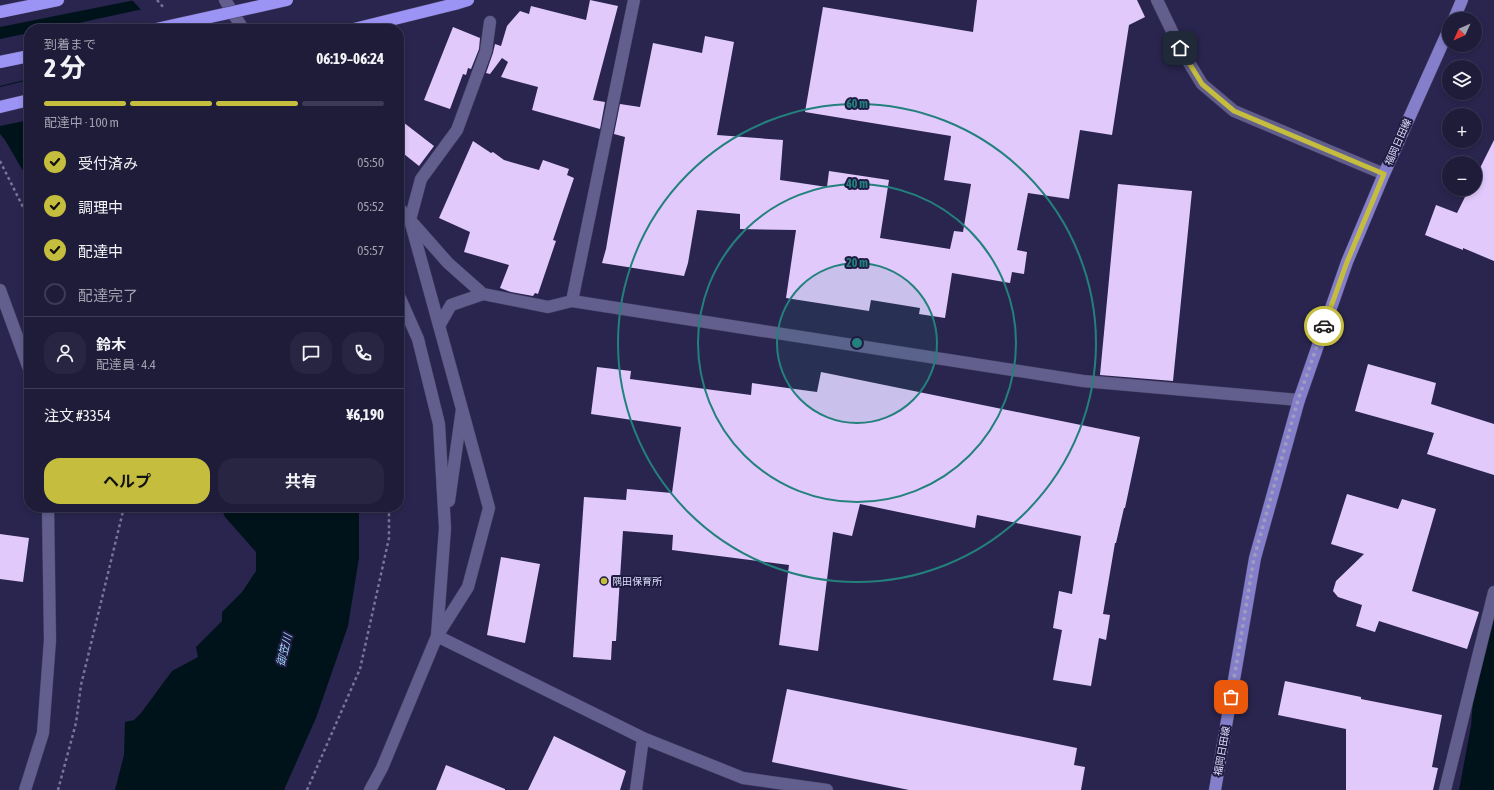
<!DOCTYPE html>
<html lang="ja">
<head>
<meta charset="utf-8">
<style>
	body { margin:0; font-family:"Asap Condensed","Noto Sans JP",sans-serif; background:#272542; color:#f1f3f6; height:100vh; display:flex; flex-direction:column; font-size:15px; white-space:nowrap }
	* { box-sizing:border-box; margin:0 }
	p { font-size:13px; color:#a1a1af }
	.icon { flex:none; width:22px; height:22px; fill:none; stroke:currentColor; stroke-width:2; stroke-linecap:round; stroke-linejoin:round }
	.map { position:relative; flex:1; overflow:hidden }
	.details { position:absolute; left:24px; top:24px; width:380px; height:488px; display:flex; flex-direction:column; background:#1f1c3a; border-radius:16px; box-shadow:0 2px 6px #0003,0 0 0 1px #3c3a54 }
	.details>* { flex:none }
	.needle { width:26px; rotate:225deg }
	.fabs { position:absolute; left:1442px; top:12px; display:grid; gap:8px }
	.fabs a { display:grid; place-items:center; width:40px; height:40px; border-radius:50%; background:#1f1c3a; box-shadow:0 2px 6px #0003,0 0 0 1px #3c3a54; font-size:20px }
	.pin { position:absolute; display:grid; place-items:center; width:34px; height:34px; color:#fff; margin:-17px; border-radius:8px; box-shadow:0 2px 6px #0006 }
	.courier { position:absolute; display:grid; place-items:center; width:40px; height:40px; margin:-20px; border:3px solid #c4bd3e; border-radius:50%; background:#fff; color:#222; box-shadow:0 1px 5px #0007 }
	.overview em { font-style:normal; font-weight:700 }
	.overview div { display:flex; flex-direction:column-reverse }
	.overview { display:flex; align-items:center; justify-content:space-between; height:68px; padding:0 20px }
	h1 { font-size:26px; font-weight:700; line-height:30px }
	.bar { display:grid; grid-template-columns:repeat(4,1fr); gap:6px 4px; align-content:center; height:48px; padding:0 20px }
	.bar i { height:5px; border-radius:3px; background:#3c3a54 }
	.bar .on { background:#c4bd3e }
	.bar p { grid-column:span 4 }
	.line { display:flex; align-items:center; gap:10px; padding:0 20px; border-top:1px solid #3c3a54 }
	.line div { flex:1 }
	.round { display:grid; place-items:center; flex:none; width:42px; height:42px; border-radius:16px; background:#272542 }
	ol { padding:0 20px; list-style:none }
	li { display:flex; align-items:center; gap:12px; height:44px }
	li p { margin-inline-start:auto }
	li .icon { padding:4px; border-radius:50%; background:#c4bd3e; color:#111; stroke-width:4 }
	li:last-child { color:#a1a1af }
	li i { width:22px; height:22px; border:2px solid #3c3a54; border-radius:50% }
	.cta { display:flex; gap:8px; margin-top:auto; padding:8px 20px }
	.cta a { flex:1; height:46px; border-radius:16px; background:#c4bd3e; color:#111; font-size:16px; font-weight:700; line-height:46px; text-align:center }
	.cta a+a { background:#272542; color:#f1f3f6 }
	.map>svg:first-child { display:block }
</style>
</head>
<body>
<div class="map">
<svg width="1494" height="790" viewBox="0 0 1494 790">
	<rect width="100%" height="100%" fill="#29254e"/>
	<path fill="#01131a" d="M0,0H132L159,29H29V181L5,140L0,134Z
		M221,507H359V558L348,626L316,718L284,790H115L124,755L125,722L134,720L141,713L172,671L198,657L196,647L222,621V612L242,592L256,571V552L225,517Z
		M1494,618V790H1459L1471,726L1473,700Z"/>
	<path fill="#29254e" d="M0,0H135L0,27Z
		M143,9L161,29H50L74,24Z
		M29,33V79L0,86V39Z
		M29,80V120L0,126V87Z"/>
	<path fill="#e1c9fc" d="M590,0L618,6L593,100L605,102L600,129L532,110L538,87L501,77L508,62L502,58L490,74L486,73L493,53L495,44L501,46L507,26L520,11L529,14L531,6L586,20Z
		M977,0H1137L1145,17L1129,25L1112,135L1080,130L1069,199L1028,193L1017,250L1027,252L1024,274L1012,272L1010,283L952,273L945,318L919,314L920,308L871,300L869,311L786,298L796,230L740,229V214L697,210L688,263L684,276L602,263L606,249L625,137L614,134L620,104L640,107L653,43L702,53L705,36L734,42L717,135L783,140L780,180L827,187L829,171L889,180L880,238L950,249L954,231L963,232L971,184L944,180L951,136L805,112L823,7L973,32Z
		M453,27L480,38L479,49L471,69L468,68L466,75L463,74L450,109L424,100Z
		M399,119L434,146L419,166L399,150Z
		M1494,140V261L1463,248V250L1425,235L1436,205L1457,213L1469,189H1475V178Z
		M473,141L491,153L493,152L504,160L539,170L543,160L569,169L567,175L574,178L553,240L556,241L538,294L535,293L533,296L511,292L500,288L509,265L464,252L470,232L439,218Z
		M1118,184L1192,191L1173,381L1100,375Z
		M1368,364L1436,383L1431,404L1494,424V475L1427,454L1434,433L1355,411Z
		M597,367L631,371L630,379L751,395L752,383L817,392L821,372L1140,437L1125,508H1124L1116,543H1115L1103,614L1110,615L1106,640L1099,638L1091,686L1053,680L1062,630L1053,628L1059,591L1072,594L1081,536L977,515L975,528L860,504L852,536L833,532L818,651L779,645L789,565L672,550L673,535L623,531L616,641H612L611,660L573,657L584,497L626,500L627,489L672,493L681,427L591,414Z
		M1347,494L1398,509L1402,499L1436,509L1412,591L1479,612L1467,649L1379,621L1375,632L1356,626L1362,605L1338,597L1333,591L1336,581L1364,554L1331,544Z
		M0,534L29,538L23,582L0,579Z
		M501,557L540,564L525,643L487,635Z
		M1285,681L1361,697V699L1442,715L1432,767L1438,768L1433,790H1346V729L1278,715Z
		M787,689L1077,748L1074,765L1085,767L1081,790H909L772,762Z
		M554,736L626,771L620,790H528Z
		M446,765L505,789V790H436Z"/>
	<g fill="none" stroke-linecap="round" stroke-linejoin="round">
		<g stroke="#443e62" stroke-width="13">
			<path id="minor" d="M225,0L243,29
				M1157,0L1180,48L1202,84L1234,111L1384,174
				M399,208L410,220L462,409L449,501
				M0,290L29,369
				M483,294L448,263L410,220L421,179L457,130L486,51L490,22
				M399,296L418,339L439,424L445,528L437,635
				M572,301L634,0
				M439,326L451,305L483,294L548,307L572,301L1083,381L1299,400
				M437,636L643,738L636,790
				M643,738L743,778L827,790
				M25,790L43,733L50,640L48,507
				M370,790L382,768L437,636L468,587L489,508L462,409
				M1445,790L1494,592"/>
		</g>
		<g stroke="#443e62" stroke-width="13">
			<path id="major" d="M1454,19L1462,0
				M1215,790L1255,558L1299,400L1347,262L1384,174L1449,29"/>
		</g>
		<g stroke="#443e62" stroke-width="13">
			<path id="highway" d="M0,12L58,0
				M354,29L455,4L468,0
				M0,62L29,56
				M0,107L29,100"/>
		</g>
		<path stroke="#777598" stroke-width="2.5" stroke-dasharray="3 3" stroke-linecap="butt" d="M157,0L164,8
			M0,161L29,219
			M58,790L76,723L81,685L124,507
			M307,790L360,669L389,538V507"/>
		<use href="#minor" stroke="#625f8e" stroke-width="12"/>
		<use href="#major" stroke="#857fcb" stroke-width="12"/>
		<use href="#highway" stroke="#9c94f4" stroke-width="12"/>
		<g stroke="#443e62" stroke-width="13" stroke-linecap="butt">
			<path id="highway-bridge" d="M156,29L287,0"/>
		</g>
		<use href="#highway-bridge" stroke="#9c94f4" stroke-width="12"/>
	</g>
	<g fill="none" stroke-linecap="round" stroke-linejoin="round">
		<path stroke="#9f9dbd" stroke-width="4" stroke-dasharray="0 7.2" d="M1231,697L1254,558L1298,400L1324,326"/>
		<path stroke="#c4bd3e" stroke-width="5" d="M1180,48L1202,84L1234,111L1384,174L1347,262L1324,326"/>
	</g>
	<circle cx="857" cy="343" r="80" fill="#24807c" fill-opacity=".12"/>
	<g fill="none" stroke="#24807c" stroke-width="2">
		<circle cx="857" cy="343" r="80"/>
		<circle cx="857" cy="343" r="159"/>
		<circle cx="857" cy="343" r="239"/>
	</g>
	<circle fill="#c4bd3e" stroke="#201b43" stroke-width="1.5" cx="604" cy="581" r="4"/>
	<g text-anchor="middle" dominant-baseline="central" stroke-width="4" stroke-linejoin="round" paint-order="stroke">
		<g font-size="10" fill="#dedef9" stroke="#201b43">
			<text transform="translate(1398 142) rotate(-66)">福岡日田線</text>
			<text transform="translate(1222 751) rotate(-80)">福岡日田線</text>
		</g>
		<g font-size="10" fill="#dedef9" stroke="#201b43" text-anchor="start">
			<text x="612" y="581">隅田保育所</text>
		</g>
		<g font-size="11" font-style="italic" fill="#9ddaf4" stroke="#201b43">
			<text transform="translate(284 650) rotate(-76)">御笠川</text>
		</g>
	</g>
	<circle cx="857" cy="343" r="6" fill="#24807c" stroke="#201b43" stroke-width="2"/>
	<g font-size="12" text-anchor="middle" font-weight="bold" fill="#24807c" stroke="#201b43" stroke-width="4" stroke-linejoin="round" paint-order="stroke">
		<text x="857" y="108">60 m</text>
		<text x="857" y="188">40 m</text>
		<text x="857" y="267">20 m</text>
	</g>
</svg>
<div class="fabs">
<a><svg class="needle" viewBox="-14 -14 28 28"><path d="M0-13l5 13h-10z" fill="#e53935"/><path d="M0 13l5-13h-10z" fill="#a1a1af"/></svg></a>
<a><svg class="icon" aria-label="layers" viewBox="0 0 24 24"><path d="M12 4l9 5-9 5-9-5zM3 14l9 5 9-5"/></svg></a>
<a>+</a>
<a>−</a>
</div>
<div class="pin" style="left:1231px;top:697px;background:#ea580c"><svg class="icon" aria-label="bag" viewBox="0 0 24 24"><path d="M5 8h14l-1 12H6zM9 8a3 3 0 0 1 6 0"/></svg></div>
<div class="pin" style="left:1180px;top:48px;background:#1f2937"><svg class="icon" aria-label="home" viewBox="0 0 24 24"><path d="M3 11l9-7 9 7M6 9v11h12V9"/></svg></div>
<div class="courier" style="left:1324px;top:326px"><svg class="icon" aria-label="car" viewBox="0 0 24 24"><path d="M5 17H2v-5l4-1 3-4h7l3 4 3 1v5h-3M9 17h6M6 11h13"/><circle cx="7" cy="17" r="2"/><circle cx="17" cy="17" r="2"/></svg></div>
<section class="details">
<div class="overview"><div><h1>2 分</h1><p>到着まで</p></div><em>06:19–06:24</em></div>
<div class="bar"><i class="on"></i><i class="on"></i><i class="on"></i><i></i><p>配達中 · 100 m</p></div>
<ol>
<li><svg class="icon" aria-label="check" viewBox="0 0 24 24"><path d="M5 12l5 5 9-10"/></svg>受付済み<p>05:50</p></li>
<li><svg class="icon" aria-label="check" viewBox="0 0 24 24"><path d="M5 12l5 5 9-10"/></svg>調理中<p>05:52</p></li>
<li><svg class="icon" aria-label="check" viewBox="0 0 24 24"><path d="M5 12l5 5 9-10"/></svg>配達中<p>05:57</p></li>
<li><i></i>配達完了</li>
</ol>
<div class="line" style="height:72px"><a class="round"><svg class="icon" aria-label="person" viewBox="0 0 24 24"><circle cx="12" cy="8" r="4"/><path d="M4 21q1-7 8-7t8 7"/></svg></a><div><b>鈴木</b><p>配達員 · 4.4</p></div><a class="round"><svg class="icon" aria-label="chat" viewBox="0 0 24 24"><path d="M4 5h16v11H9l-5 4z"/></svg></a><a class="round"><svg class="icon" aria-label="phone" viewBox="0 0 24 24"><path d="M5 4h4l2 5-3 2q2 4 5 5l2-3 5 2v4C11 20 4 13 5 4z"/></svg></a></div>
<div class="line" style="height:52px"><div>注文 #3354</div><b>¥6,190</b></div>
<div class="cta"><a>ヘルプ</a><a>共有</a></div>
</section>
</div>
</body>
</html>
